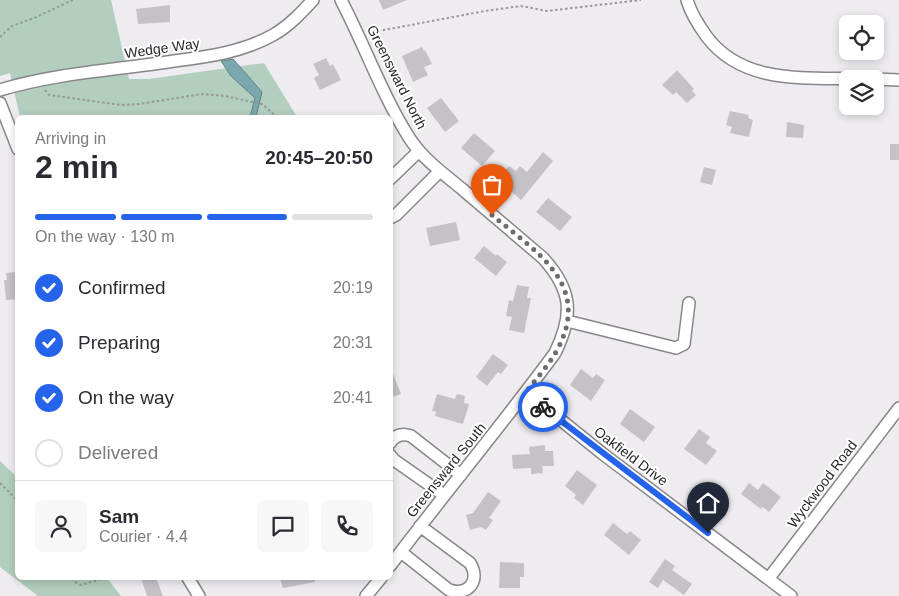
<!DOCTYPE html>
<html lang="en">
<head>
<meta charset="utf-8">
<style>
	body { margin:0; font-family:Helvetica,sans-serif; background:#f7f7f7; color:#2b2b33; height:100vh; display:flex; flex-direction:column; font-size:19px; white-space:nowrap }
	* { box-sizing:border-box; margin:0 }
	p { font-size:16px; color:#7c7c81 }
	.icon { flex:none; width:28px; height:28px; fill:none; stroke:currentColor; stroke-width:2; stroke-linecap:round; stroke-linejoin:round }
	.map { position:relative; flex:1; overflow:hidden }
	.sheet { position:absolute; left:15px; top:115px; width:378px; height:465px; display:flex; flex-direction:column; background:#fff; border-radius:8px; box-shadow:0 2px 8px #0003 }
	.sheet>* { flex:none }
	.controls { position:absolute; left:839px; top:15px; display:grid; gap:10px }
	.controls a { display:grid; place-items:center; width:45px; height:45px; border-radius:8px; background:#fff; box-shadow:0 2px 8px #0003; font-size:25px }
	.pin { position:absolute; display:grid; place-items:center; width:42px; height:42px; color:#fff; margin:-51px -21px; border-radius:50% 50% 50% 0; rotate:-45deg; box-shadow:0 0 5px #0007 }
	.pin .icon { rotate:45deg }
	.courier { position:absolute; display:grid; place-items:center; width:50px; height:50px; margin:-25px; border:4px solid #2563eb; border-radius:50%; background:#fff; color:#222; box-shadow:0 1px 6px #0007 }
	.overview em { font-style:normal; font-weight:600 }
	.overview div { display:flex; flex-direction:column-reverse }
	.overview { display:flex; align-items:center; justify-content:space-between; height:85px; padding:0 20px }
	h1 { font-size:32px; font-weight:600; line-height:38px }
	.bar { display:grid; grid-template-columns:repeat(4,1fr); gap:8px 5px; align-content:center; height:60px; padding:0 20px }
	.bar i { height:6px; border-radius:4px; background:#e1e1e2 }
	.bar .current { background:#2563eb }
	.bar p { grid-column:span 4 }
	.line { display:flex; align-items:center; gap:12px; padding:0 20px; border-top:1px solid #e1e1e2 }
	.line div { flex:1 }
	.round { display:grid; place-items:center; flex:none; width:52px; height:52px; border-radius:8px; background:#f7f7f7 }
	ol { padding:0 20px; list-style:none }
	li { display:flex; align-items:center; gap:15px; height:55px }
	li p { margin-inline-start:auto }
	li .icon { padding:5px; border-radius:50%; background:#2563eb; color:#fff; stroke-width:4 }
	li:last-child { color:#7c7c81 }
	li i { width:28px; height:28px; border:2px solid #e1e1e2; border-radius:50% }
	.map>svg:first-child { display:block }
</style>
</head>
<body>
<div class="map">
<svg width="899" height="596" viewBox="0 0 899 596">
	<rect width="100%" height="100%" fill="#eeecf0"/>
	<path fill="#b2cebe" d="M0,0H111L129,79H149L264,63L297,117H20L10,73L0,76Z
		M0,461L17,477L18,578H107L121,596H38L0,567Z"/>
	<path fill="#7ba7af" stroke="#628187" d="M233,59L262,92L256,117H250L255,98L231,76L221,61Z"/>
	<path fill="#c4c2c6" d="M379,0H407L383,10Z
		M170,5V22L138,24L136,9Z
		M422,47L424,51L425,50L432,64L424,67L428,75L413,82L402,56Z
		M326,58L330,66L333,64L341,80L320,90L314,78L319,75L313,64Z
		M677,70L694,89L692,91L696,95L687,103L676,92L673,95L662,85Z
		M441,98L459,121L445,132L427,108Z
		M730,111L749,115L748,118L753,120L749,137L730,133L732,127L726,125Z
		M787,122L804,125L803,138L786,137Z
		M474,133L495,151L482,166L461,148Z
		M890,144H899V160H890Z
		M543,152L553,161L521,200L498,180L509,166L516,171L520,166L527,172Z
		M704,167L716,170L712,185L700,182Z
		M548,198L572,217L560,231L536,212Z
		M456,222L460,240L430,246L426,228Z
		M484,246L496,256L497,254L507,262L496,276L474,258Z
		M18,272V299L6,300L4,280H7L6,273Z
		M517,285L529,287L527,298H531L524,333L509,330L512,317L506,316L509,300L513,301Z
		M493,354L508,365L501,374L498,372L487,386L476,377Z
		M390,366L401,394L390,398Z
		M581,369L593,378L596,374L605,380L591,401L570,385Z
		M437,394L455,399L457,394L465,396L464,403L469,404L463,424L435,416L436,412L432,411Z
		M630,409L655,427L644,442L620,424Z
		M699,429L710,437L706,443L717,451L706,465L684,449Z
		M545,445V451H553L554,466H542L543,473L531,474V468L513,469L512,455L530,454L529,447Z
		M577,470L597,485L583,505L574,498L576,495L565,486Z
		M749,483L758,490L763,483L781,497L769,512L763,507L761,509L741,494Z
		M488,492L501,501L489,518L493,520L486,530L481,527L470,530L466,515L473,513Z
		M613,523L627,534L630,531L641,540L629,555L604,535Z
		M665,559L675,566L672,570L692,584L684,595L663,580L658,588L649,582Z
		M500,562L524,563V577H520V588H499Z
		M141,578H156L163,596H147Z
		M280,578H315V582L283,588Z"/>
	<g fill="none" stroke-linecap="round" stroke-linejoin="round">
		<g stroke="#888689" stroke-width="14">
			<path id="minor" d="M341,0C365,46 382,95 410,139C423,159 444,174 462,189C489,212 516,235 543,258C572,290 574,314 555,353C502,425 444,494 390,566
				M687,0C691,14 699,26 707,37C744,86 809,77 864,79
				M875,79L899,80
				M0,90C56,73 116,70 174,61C207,57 243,52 273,35C289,26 301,13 313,0
				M0,103L18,149
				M390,179L419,151
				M390,218L396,215L440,171
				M567,321L676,348L684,344L689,303
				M526,392L603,454L791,596
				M390,443C395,435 402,433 411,436L461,475
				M390,455L394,460L444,495
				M401,552L449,590C468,596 481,581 470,563L420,526
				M188,578L199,596
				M769,578L899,408
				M366,596L381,578"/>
		</g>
		<path stroke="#98979a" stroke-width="2" stroke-dasharray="2.5 2.5" stroke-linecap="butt" d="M368,33L485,11L521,6L547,11L641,0
			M0,37L12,26L34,18L73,0
			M45,90L49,95L121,105L139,104L202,94L225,96L262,104L278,118
			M0,483L18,501
			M72,578L75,582L81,585L106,578"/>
		<use href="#minor" stroke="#fff" stroke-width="11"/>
	</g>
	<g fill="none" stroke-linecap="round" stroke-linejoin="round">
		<path stroke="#6d6c6f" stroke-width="5" stroke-dasharray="0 9" d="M492,215C536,252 594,285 556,352C548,366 536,379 526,392L543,407"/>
		<path stroke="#2563eb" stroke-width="6" d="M543,407L708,533"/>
	</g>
	<g text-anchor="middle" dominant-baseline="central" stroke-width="4" stroke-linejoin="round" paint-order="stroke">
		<g font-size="14" fill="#282729" stroke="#fff">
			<text transform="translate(162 48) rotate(-8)">Wedge Way</text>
			<text transform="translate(397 77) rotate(63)">Greensward North</text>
			<text transform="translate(631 456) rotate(37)">Oakfield Drive</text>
			<text transform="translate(446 470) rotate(-51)">Greensward South</text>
			<text transform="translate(822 484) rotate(-53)">Wyckwood Road</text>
		</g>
	</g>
</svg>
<div class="controls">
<a><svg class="icon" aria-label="locate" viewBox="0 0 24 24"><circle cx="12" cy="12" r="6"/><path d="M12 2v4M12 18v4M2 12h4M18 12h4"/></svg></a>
<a><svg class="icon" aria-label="layers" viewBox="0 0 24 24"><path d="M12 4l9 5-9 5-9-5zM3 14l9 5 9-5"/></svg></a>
</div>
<div class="pin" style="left:492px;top:215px;background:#ea580c"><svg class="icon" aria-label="bag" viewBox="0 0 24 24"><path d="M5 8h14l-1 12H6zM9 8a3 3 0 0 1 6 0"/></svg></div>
<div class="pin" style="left:708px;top:533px;background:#1f2937"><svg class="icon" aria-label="home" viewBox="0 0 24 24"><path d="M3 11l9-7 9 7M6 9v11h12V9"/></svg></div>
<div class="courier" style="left:543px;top:407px"><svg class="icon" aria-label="bike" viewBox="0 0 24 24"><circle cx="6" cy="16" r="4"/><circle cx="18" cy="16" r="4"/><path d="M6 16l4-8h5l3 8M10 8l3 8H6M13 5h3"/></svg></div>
<section class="sheet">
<div class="overview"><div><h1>2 min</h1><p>Arriving in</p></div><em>20:45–20:50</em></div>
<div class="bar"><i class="current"></i><i class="current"></i><i class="current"></i><i></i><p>On the way · 130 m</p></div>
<ol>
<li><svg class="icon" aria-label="check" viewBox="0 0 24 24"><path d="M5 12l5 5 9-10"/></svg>Confirmed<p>20:19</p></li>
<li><svg class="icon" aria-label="check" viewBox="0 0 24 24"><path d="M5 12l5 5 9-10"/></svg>Preparing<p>20:31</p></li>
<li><svg class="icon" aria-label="check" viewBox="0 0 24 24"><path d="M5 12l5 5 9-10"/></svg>On the way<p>20:41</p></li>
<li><i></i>Delivered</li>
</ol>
<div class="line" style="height:90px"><a class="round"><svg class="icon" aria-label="person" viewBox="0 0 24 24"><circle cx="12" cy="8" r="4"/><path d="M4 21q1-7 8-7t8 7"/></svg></a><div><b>Sam</b><p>Courier · 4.4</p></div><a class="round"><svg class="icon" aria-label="chat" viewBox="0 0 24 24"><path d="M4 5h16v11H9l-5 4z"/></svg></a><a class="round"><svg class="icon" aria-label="phone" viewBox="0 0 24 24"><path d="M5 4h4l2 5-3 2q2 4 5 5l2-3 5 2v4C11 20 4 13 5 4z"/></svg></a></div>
</section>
</div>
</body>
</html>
